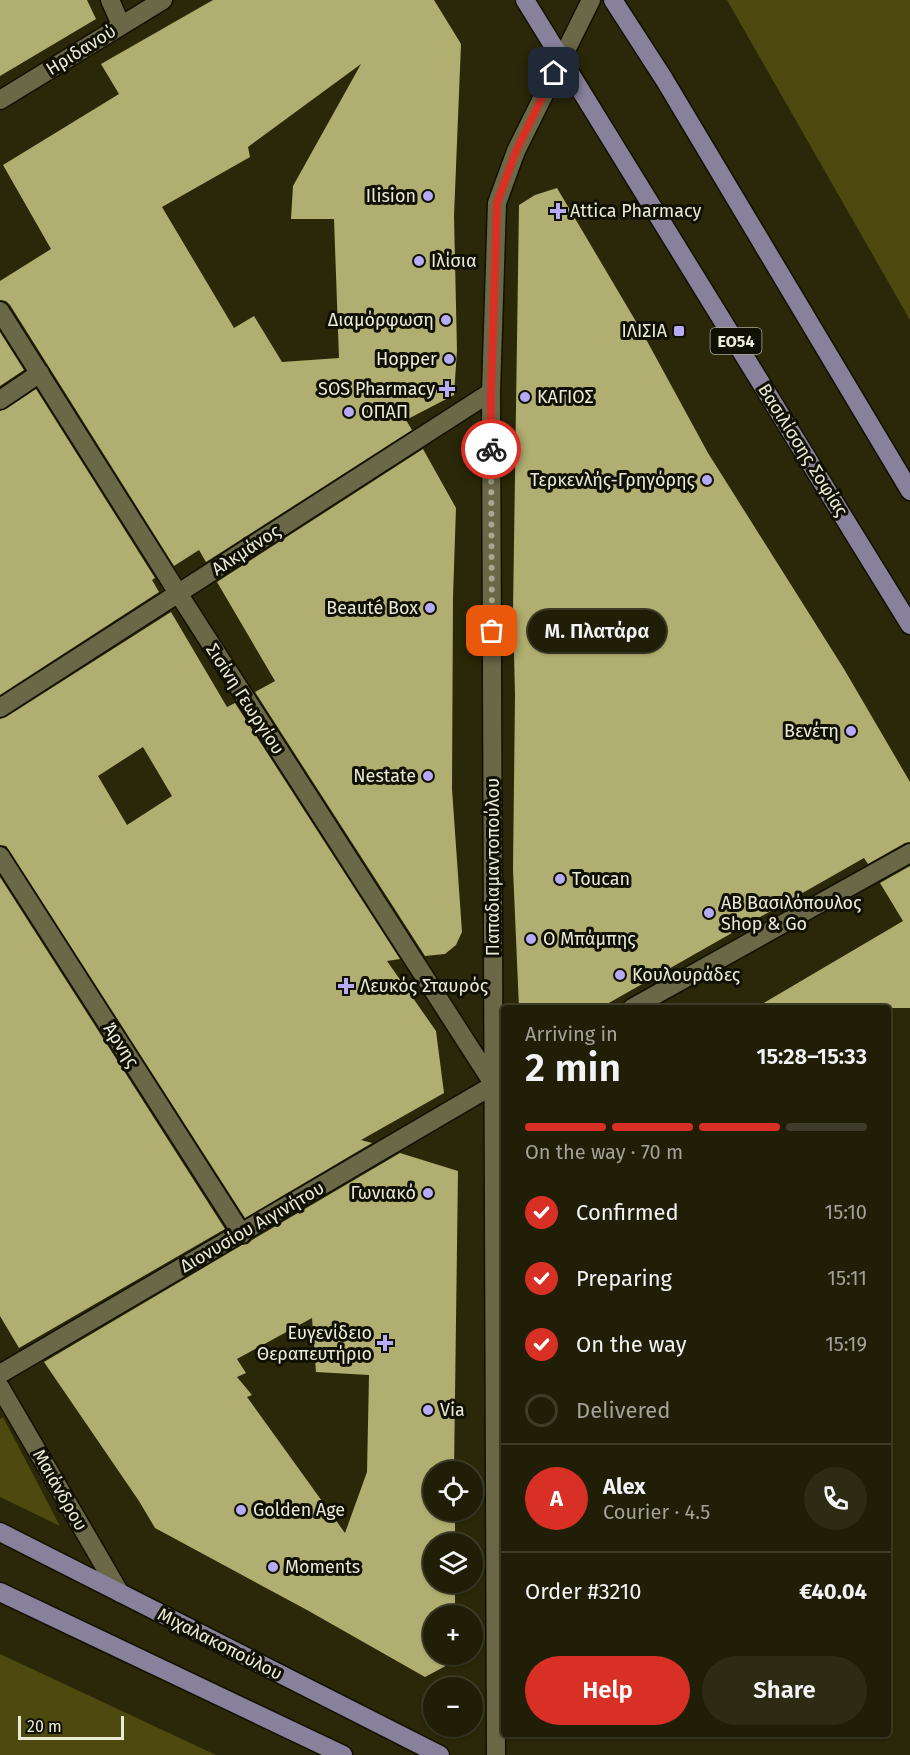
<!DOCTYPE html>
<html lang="en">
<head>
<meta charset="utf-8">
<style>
	body { margin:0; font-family:"Fira Sans",sans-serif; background:#2d2b14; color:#f1f3f6; height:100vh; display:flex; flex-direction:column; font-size:22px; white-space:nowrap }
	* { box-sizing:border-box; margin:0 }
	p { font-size:20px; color:#a2a29b }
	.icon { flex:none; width:33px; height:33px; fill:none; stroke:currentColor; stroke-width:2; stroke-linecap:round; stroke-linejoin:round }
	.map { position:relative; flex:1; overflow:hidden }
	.details { position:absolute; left:501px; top:1005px; width:390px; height:732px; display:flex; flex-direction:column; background:#201e06; border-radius:6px; box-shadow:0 2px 4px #0004,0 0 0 2px #3d3c28 }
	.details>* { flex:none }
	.buttons { position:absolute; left:423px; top:1461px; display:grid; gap:12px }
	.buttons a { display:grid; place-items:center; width:60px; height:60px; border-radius:50%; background:#201e06; box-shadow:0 2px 4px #0004,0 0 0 2px #3d3c28; font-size:30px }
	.scale { position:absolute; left:18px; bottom:15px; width:106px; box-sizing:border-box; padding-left:6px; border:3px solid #ebead8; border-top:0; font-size:16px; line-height:21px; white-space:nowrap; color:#ebead8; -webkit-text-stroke:4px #111004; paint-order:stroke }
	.pin { position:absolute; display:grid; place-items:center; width:51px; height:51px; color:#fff; margin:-26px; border-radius:12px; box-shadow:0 3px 9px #0006 }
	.courier { position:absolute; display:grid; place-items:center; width:60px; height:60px; margin:-30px; border:4px solid #d93025; border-radius:50%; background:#fff; color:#222; box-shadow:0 2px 8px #0007 }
	.bubble { position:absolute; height:42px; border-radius:21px; background:#201e06; box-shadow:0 2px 4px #0004,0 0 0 2px #3d3c28; font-size:20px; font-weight:600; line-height:42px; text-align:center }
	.summary em { font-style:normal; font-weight:600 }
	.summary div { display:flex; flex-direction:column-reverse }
	.summary { display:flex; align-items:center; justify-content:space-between; height:102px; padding:0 24px }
	h1 { font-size:39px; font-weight:600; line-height:45px }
	.bar { display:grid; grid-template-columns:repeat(4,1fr); gap:9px 6px; align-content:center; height:72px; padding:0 24px }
	.bar i { height:8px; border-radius:4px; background:#3d3c28 }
	.bar .selected { background:#d93025 }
	.bar p { grid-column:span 4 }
	.line { display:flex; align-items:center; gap:15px; padding:0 24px; border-top:2px solid #3d3c28 }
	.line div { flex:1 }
	.round { display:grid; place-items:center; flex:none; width:63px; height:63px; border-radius:32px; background:#2d2b14 }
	ol { padding:0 24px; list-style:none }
	li { display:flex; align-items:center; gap:18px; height:66px }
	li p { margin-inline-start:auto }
	li .icon { padding:6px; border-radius:50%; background:#d93025; color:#fff; stroke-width:4 }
	li:last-child { color:#a2a29b }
	li i { width:33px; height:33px; border:3px solid #3d3c28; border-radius:50% }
	.primary-button { display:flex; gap:12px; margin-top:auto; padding:12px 24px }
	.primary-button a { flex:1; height:69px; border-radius:36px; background:#d93025; color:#fff; font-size:24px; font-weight:600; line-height:69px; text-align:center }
	.primary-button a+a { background:#2d2b14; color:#f1f3f6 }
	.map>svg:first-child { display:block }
</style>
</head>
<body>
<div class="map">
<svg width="910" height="1755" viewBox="0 0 910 1755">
	<rect width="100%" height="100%" fill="#2a2808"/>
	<path fill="#4e490e" d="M727,0H910V320Z
		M3,1417L60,1526L0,1497V1419Z
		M0,1654L216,1755H0Z"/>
	<path fill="#b1ae71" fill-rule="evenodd" d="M0,0H87L96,19L0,76Z
		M213,0H434L461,44L454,216L457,350L454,395L406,420L412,430L206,562L199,550L174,566L10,305L6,301L0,300V281L51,249L3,165L119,94L101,64ZM361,64L293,186L291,219H334L339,358L282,362L254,316L234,328L162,207L250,157L248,147Z
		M557,188L641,330L708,453L844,669L910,782V842L905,843L868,864L864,858L600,1008H519L513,869L515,696L513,611L519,205L535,195Z
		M0,332L24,370L0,386Z
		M36,389L155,578L152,580L159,592L0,695V411L6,409Z
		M423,449L456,508L453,597L452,789L462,932L456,945L445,954L425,956L255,692L275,681L217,582Z
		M171,612L227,707L235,703L400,959L387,961L436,1031L444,1093L361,1140L372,1143L245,1218L9,850L6,846L0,845V719L6,717ZM143,747L172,796L127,825L98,776Z
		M910,866V1008H755L903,921L880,883Z
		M0,877L225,1229L19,1348L0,1316Z
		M400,1153L458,1171L454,1472H434V1510H455V1544H434V1582H455V1616H434V1654H455V1661L425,1677L307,1610L155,1528L139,1501L44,1362L242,1245L248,1244L252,1240ZM312,1318L316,1372L369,1375L367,1472L345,1533L247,1397L252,1395L237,1377L246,1373L237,1359Z"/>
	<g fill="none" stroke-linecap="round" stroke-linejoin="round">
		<g stroke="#121000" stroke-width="21">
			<path id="minor" d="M110,0L121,25
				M0,100L163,0
				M0,311L178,593L494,1085
				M0,400L40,373
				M0,708L491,392
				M0,856L242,1234
				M632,1008L910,853
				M0,1374L502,1080
				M0,1387L120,1593
				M496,1755L491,392L497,203L516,151L591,0"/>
		</g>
		<g stroke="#121000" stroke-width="21">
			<path id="major" d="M525,0L910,625
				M613,0L664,79L910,491
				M0,1532L440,1755
				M0,1592L343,1755"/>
		</g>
		<use href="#minor" stroke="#6a6847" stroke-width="18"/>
		<use href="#major" stroke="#87819c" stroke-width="18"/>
	</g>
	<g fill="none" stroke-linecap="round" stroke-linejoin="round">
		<path stroke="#a7a68f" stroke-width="6" stroke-dasharray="0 10.8" d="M491,449L492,631"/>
		<path stroke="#d93025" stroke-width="8" d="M491,449V392L497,203L516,151L554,73"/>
	</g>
	<g fill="#b7abf8" stroke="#111004" stroke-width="2">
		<circle cx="428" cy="196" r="6"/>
		<path d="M555 202h6v6h6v6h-6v6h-6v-6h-6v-6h6z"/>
		<circle cx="419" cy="261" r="6"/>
		<circle cx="446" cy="320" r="6"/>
		<rect x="673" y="325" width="12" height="12" rx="3"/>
		<circle cx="449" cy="359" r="6"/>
		<path d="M444 380h6v6h6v6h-6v6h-6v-6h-6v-6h6z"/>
		<circle cx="525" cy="397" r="6"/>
		<circle cx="349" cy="412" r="6"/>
		<circle cx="707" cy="480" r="6"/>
		<circle cx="430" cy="608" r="6"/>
		<circle cx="851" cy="731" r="6"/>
		<circle cx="428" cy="776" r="6"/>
		<circle cx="560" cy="879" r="6"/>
		<circle cx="709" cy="913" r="6"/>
		<circle cx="531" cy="939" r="6"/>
		<circle cx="620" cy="975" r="6"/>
		<path d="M343 977h6v6h6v6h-6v6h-6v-6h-6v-6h6z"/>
		<circle cx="428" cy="1193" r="6"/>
		<path d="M382 1334h6v6h6v6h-6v6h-6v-6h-6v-6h6z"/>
		<circle cx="428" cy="1410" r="6"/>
		<circle cx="241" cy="1510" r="6"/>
		<circle cx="273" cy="1567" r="6"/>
	</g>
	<g text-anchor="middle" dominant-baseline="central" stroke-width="6" stroke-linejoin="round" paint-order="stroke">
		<rect fill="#111004" stroke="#aaa998" stroke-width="1.5" x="710.5" y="328" width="51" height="26" rx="4.5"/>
		<g font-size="16" font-weight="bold" fill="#ebead8">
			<text x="736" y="341">ΕΟ54</text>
		</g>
		<g font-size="18" fill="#ebead8" stroke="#111004">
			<text transform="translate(81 50) rotate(-32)">Ηριδανού</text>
			<text transform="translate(803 450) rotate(58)">Βασιλίσσης Σοφίας</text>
			<text transform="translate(246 550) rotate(-33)">Αλκμάνος</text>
			<text transform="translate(245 699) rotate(57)">Σισίνη Γεωργίου</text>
			<text transform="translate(493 867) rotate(-90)">Παπαδιαμαντοπούλου</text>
			<text transform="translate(121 1045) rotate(57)">Άρνης</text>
			<text transform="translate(252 1227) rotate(-30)">Διονυσίου Αιγινήτου</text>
			<text transform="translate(60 1490) rotate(60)">Μαιάνδρου</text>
			<text transform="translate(220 1644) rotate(27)">Μιχαλακοπούλου</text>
		</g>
		<g font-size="18" fill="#ebead8" stroke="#111004" text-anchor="start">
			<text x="416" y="196" text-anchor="end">Ilision</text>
			<text x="570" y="211">Attica Pharmacy</text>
			<text x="431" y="261">Ιλίσια</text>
			<text x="434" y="320" text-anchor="end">Διαμόρφωση</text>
			<text x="667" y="331" text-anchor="end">ΙΛΙΣΙΑ</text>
			<text x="437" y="359" text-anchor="end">Hopper</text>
			<text x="435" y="389" text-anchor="end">SOS Pharmacy</text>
			<text x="537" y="397">ΚΑΓΙΟΣ</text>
			<text x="361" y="412">ΟΠΑΠ</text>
			<text x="695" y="480" text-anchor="end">Τερκενλής-Γρηγόρης</text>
			<text x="418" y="608" text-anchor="end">Beauté Box</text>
			<text x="839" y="731" text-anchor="end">Βενέτη</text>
			<text x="416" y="776" text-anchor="end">Nestate</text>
			<text x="572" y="879">Toucan</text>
			<text x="721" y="903">ΑΒ Βασιλόπουλος<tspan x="721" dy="21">Shop &amp; Go</tspan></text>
			<text x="543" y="939">Ο Μπάμπης</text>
			<text x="632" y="975">Κουλουράδες</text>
			<text x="360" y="986">Λευκός Σταυρός</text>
			<text x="416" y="1193" text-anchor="end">Γωνιακό</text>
			<text x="372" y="1333" text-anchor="end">Ευγενίδειο<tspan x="372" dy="21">Θεραπευτήριο</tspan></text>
			<text x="440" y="1410">Via</text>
			<text x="253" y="1510">Golden Age</text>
			<text x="285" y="1567">Moments</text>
		</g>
	</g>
</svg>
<div class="buttons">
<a><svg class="icon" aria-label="locate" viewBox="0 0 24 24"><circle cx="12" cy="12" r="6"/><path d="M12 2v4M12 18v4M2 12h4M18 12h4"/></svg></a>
<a><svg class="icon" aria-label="layers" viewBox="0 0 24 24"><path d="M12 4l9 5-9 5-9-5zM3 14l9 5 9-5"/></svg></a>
<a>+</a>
<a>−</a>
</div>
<div class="scale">20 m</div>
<div class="pin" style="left:492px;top:631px;background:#ea580c"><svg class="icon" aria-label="bag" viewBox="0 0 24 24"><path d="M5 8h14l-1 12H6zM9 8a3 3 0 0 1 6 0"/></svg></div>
<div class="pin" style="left:554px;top:73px;background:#1f2937"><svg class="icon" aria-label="home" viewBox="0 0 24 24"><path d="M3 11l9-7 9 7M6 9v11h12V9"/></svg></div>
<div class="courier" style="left:491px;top:449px"><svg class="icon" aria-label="bike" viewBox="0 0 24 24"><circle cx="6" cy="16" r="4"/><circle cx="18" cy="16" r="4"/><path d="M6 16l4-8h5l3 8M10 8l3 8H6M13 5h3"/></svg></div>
<div class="bubble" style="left:528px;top:610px;width:138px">Μ. Πλατάρα</div>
<section class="details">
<div class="summary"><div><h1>2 min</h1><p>Arriving in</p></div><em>15:28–15:33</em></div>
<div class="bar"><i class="selected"></i><i class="selected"></i><i class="selected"></i><i></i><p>On the way · 70 m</p></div>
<ol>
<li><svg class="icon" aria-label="check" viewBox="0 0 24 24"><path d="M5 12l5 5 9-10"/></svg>Confirmed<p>15:10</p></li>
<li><svg class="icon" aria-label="check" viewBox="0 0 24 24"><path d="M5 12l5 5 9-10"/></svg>Preparing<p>15:11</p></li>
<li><svg class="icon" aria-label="check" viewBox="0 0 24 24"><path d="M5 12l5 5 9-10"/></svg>On the way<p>15:19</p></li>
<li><i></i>Delivered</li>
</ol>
<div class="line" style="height:108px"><b class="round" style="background:#d93025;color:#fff">A</b><div><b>Alex</b><p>Courier · 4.5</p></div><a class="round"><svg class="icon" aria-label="phone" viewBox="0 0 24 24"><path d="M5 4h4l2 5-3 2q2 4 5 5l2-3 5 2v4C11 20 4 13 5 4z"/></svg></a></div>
<div class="line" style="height:78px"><div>Order #3210</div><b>€40.04</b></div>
<div class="primary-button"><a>Help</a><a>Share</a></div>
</section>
</div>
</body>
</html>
